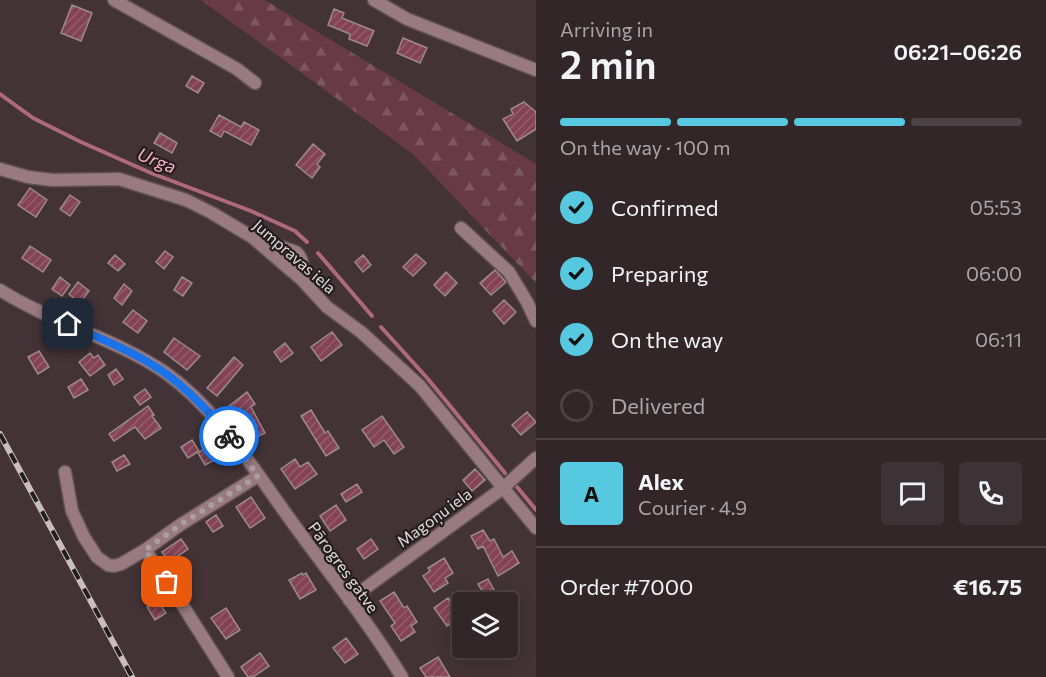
<!DOCTYPE html>
<html lang="en">
<head>
<meta charset="utf-8">
<style>
	body { margin:0; font-family:Commissioner,sans-serif; background:#3d3235; color:#f1f3f6; height:100vh; display:flex; flex-direction:column; font-size:22px; white-space:nowrap }
	* { box-sizing:border-box; margin:0 }
	p { font-size:20px; color:#a8a5a8 }
	.icon { flex:none; width:33px; height:33px; fill:none; stroke:currentColor; stroke-width:2; stroke-linecap:round; stroke-linejoin:round }
	.map { position:relative; flex:1; overflow:hidden }
	.sheet { display:flex; flex-direction:column; background:#322629; width:510px }
	.sheet>* { flex:none }
	.buttons { position:absolute; left:452px; top:592px; display:grid; gap:12px }
	.buttons a { display:grid; place-items:center; width:66px; height:66px; border-radius:6px; background:#322629; box-shadow:0 3px 15px #0003,0 0 0 2px #4d4346; font-size:30px }
	.pin { position:absolute; display:grid; place-items:center; width:51px; height:51px; color:#fff; margin:-26px; border-radius:12px; box-shadow:0 3px 9px #0006 }
	.courier { position:absolute; display:grid; place-items:center; width:60px; height:60px; margin:-30px; border:4px solid #1a73e8; border-radius:50%; background:#fff; color:#222; box-shadow:0 2px 8px #0007 }
	.headline em { font-style:normal; font-weight:600 }
	.headline div { display:flex; flex-direction:column-reverse }
	.headline { display:flex; align-items:center; justify-content:space-between; height:102px; padding:0 24px }
	h1 { font-size:39px; font-weight:600; line-height:45px }
	.bar { display:grid; grid-template-columns:repeat(4,1fr); gap:9px 6px; align-content:center; height:72px; padding:0 24px }
	.bar i { height:8px; border-radius:4px; background:#4d4346 }
	.bar .active { background:#56c9e0 }
	.bar p { grid-column:span 4 }
	.line { display:flex; align-items:center; gap:15px; padding:0 24px; border-top:2px solid #4d4346 }
	.line div { flex:1 }
	.round { display:grid; place-items:center; flex:none; width:63px; height:63px; border-radius:6px; background:#3d3235 }
	ol { padding:0 24px; list-style:none }
	li { display:flex; align-items:center; gap:18px; height:66px }
	li p { margin-inline-start:auto }
	li .icon { padding:6px; border-radius:50%; background:#56c9e0; color:#111; stroke-width:4 }
	li:last-child { color:#a8a5a8 }
	li i { width:33px; height:33px; border:3px solid #4d4346; border-radius:50% }
	main { display:flex; flex:1; min-height:0 }
	.map>svg:first-child { display:block }
</style>
</head>
<body>
<main>
<div class="map">
<svg width="536" height="677" viewBox="0 0 536 677">
	<defs>
		<pattern id="forest-firs" width="22" height="20" patternUnits="userSpaceOnUse" patternTransform="scale(1.5)"><rect width="22" height="20" fill="#673a46"/><path d="M5 1l3.5 6h-7zM16 11l3.5 6h-7z" fill="#7c5660"/></pattern>
		<pattern id="building-hatch" width="6" height="6" patternUnits="userSpaceOnUse" patternTransform="scale(1.5)"><rect width="6" height="6" fill="#834255"/><path d="M-1 1l2-2M0 6l6-6M5 7l2-2" fill="none" stroke="#945d6d"/></pattern>
	</defs>
	<rect width="100%" height="100%" fill="#433337"/>
	<path fill="url(#forest-firs)" d="M201,0H265L536,164V283L413,154Z"/>
	<g fill="none" stroke-linecap="round" stroke-linejoin="round">
		<path stroke="#ae697b" stroke-width="4" d="M0,94L33,118L81,142L151,173L251,211L295,231L307,242
			M318,253L372,316
			M381,327L428,379L505,473
			M517,487L536,510"/>
	</g>
	<path fill="url(#building-hatch)" stroke="#9c898d" stroke-width="1.5" d="M72,5L92,13L81,41L61,33Z
		M334,9L344,13L342,18L374,31L367,46L349,39L350,34L328,25Z
		M403,38L427,48L420,63L397,53Z
		M192,76L204,83L198,93L186,86Z
		M524,102L536,112V129L517,141L503,119L513,114L511,109Z
		M219,115L241,127L244,122L259,130L251,145L224,131L221,137L210,131Z
		M160,133L177,143L172,153L154,143Z
		M313,144L325,154L317,164L320,167L312,178L296,165Z
		M30,188L47,200L36,217L18,205Z
		M70,195L80,202L70,216L60,209Z
		M30,246L51,260L43,272L22,258Z
		M165,251L173,257L164,269L156,262Z
		M416,254L426,263L413,276L403,267Z
		M115,255L125,264L118,271L108,263Z
		M363,255L371,265L363,272L355,262Z
		M495,270L506,282L491,295L480,283Z
		M446,272L457,283L445,296L434,285Z
		M60,277L70,285L62,296L52,289Z
		M182,277L192,283L183,296L174,290Z
		M78,282L89,291L80,303L69,294Z
		M124,284L132,291L122,305L114,298Z
		M504,300L516,312L504,324L493,311Z
		M133,310L147,321L138,333L123,322Z
		M332,332L342,345L321,361L311,347Z
		M174,338L200,356L187,370L164,352Z
		M285,343L293,353L281,362L274,352Z
		M39,351L49,367L38,374L28,357Z
		M90,353L94,358L98,355L105,365L90,376L79,362Z
		M234,357L243,365L217,396L207,388Z
		M116,369L123,379L114,385L108,375Z
		M81,379L88,390L74,398L68,387Z
		M145,389L151,397L140,405L134,397Z
		M247,392L255,404L251,407L265,433L249,441L238,420L228,407Z
		M148,406L154,415L152,416L161,428L145,439L135,427L114,441L109,434Z
		M311,410L325,433L328,431L339,448L326,456L301,416Z
		M527,412L536,422L521,435L512,425Z
		M382,416L404,447L394,454L384,440L374,447L362,430Z
		M192,440L199,451L188,458L181,447Z
		M217,441L225,454L205,465L198,453Z
		M124,455L130,464L117,471L112,462Z
		M295,459L300,467L308,462L317,474L295,489L281,469Z
		M475,469L485,480L472,491L463,480Z
		M357,484L362,492L346,502L341,494Z
		M251,497L265,518L250,528L236,507Z
		M336,505L346,520L330,531L320,516Z
		M216,515L223,526L213,532L206,522Z
		M483,530L490,541L494,539L503,557L512,551L519,563L498,576L483,546L478,549L471,536Z
		M181,539L188,549L169,562L162,552Z
		M371,539L378,549L364,559L357,549Z
		M444,558L453,573L445,578L448,583L434,592L423,576L430,571L428,568Z
		M302,573L303,575L306,573L316,590L300,599L289,580Z
		M488,579L497,595L488,601L478,584Z
		M394,592L404,608L407,606L417,622L411,626L415,632L401,641L391,626L395,623L380,601Z
		M448,598L461,617L447,626L434,608Z
		M158,601L166,613L155,620L147,607Z
		M226,608L240,630L226,639L211,618Z
		M346,638L358,654L345,663L333,648Z
		M260,653L269,666L253,677H248L241,667Z
		M438,657L450,677H426L420,668Z"/>
	<g fill="none" stroke-linecap="round" stroke-linejoin="round">
		<g stroke="#605154" stroke-width="15">
			<path id="street" d="M114,0L237,69L255,83
				M374,0L407,19L536,70
				M0,169L28,177L52,180L119,179L186,200L212,213L252,237L301,279L327,307L361,332L420,386L536,528
				M461,228L509,272L527,302L536,321
				M261,240L296,252C305,260 302,268 301,279
				M0,290C52,323 115,338 166,373C219,411 254,470 292,522C329,573 369,623 402,677
				M65,472L72,511L84,537L97,557L108,565L114,566L121,564L145,550L180,525L258,476
				M145,550L178,598L228,677
				M349,600L503,488L536,458"/>
		</g>
		<use href="#street" stroke="#997a81" stroke-width="12"/>
		<g stroke="#c8bdbf" stroke-width="6">
			<path id="rail" d="M0,434L132,677"/>
		</g>
		<use href="#rail" stroke="#241d1f" stroke-width="4" stroke-dasharray="11" stroke-linecap="butt"/>
	</g>
	<g fill="none" stroke-linecap="round" stroke-linejoin="round">
		<path stroke="#aa9ea1" stroke-width="6" stroke-dasharray="0 10.8" d="M167,582L145,550L180,525L258,476L229,436"/>
		<path stroke="#1a73e8" stroke-width="8" d="M68,324C95,337 126,348 151,364C182,382 207,409 229,436"/>
	</g>
	<g text-anchor="middle" dominant-baseline="central" stroke-width="4.5" stroke-linejoin="round" paint-order="stroke">
		<g font-size="16" fill="#e2d8da" stroke="#241d1f">
			<text transform="translate(295 256) rotate(41)">Jumpravas iela</text>
			<text transform="translate(434 517) rotate(-36)">Magoņu iela</text>
			<text transform="translate(344 567) rotate(54)">Pārogres gatve</text>
		</g>
		<g font-size="18" font-style="italic" fill="#feaec2" stroke="#241d1f">
			<text transform="translate(157 160) rotate(22)">Urga</text>
		</g>
	</g>
</svg>
<div class="buttons">
<a><svg class="icon" aria-label="layers" viewBox="0 0 24 24"><path d="M12 4l9 5-9 5-9-5zM3 14l9 5 9-5"/></svg></a>
</div>
<div class="pin" style="left:167px;top:582px;background:#ea580c"><svg class="icon" aria-label="bag" viewBox="0 0 24 24"><path d="M5 8h14l-1 12H6zM9 8a3 3 0 0 1 6 0"/></svg></div>
<div class="pin" style="left:68px;top:324px;background:#1f2937"><svg class="icon" aria-label="home" viewBox="0 0 24 24"><path d="M3 11l9-7 9 7M6 9v11h12V9"/></svg></div>
<div class="courier" style="left:229px;top:436px"><svg class="icon" aria-label="bike" viewBox="0 0 24 24"><circle cx="6" cy="16" r="4"/><circle cx="18" cy="16" r="4"/><path d="M6 16l4-8h5l3 8M10 8l3 8H6M13 5h3"/></svg></div>
</div>
<section class="sheet">
<div class="headline"><div><h1>2 min</h1><p>Arriving in</p></div><em>06:21–06:26</em></div>
<div class="bar"><i class="active"></i><i class="active"></i><i class="active"></i><i></i><p>On the way · 100 m</p></div>
<ol>
<li><svg class="icon" aria-label="check" viewBox="0 0 24 24"><path d="M5 12l5 5 9-10"/></svg>Confirmed<p>05:53</p></li>
<li><svg class="icon" aria-label="check" viewBox="0 0 24 24"><path d="M5 12l5 5 9-10"/></svg>Preparing<p>06:00</p></li>
<li><svg class="icon" aria-label="check" viewBox="0 0 24 24"><path d="M5 12l5 5 9-10"/></svg>On the way<p>06:11</p></li>
<li><i></i>Delivered</li>
</ol>
<div class="line" style="height:108px"><b class="round" style="background:#56c9e0;color:#111">A</b><div><b>Alex</b><p>Courier · 4.9</p></div><a class="round"><svg class="icon" aria-label="chat" viewBox="0 0 24 24"><path d="M4 5h16v11H9l-5 4z"/></svg></a><a class="round"><svg class="icon" aria-label="phone" viewBox="0 0 24 24"><path d="M5 4h4l2 5-3 2q2 4 5 5l2-3 5 2v4C11 20 4 13 5 4z"/></svg></a></div>
<div class="line" style="height:78px"><div>Order #7000</div><b>€16.75</b></div>
</section>
</main>
</body>
</html>
